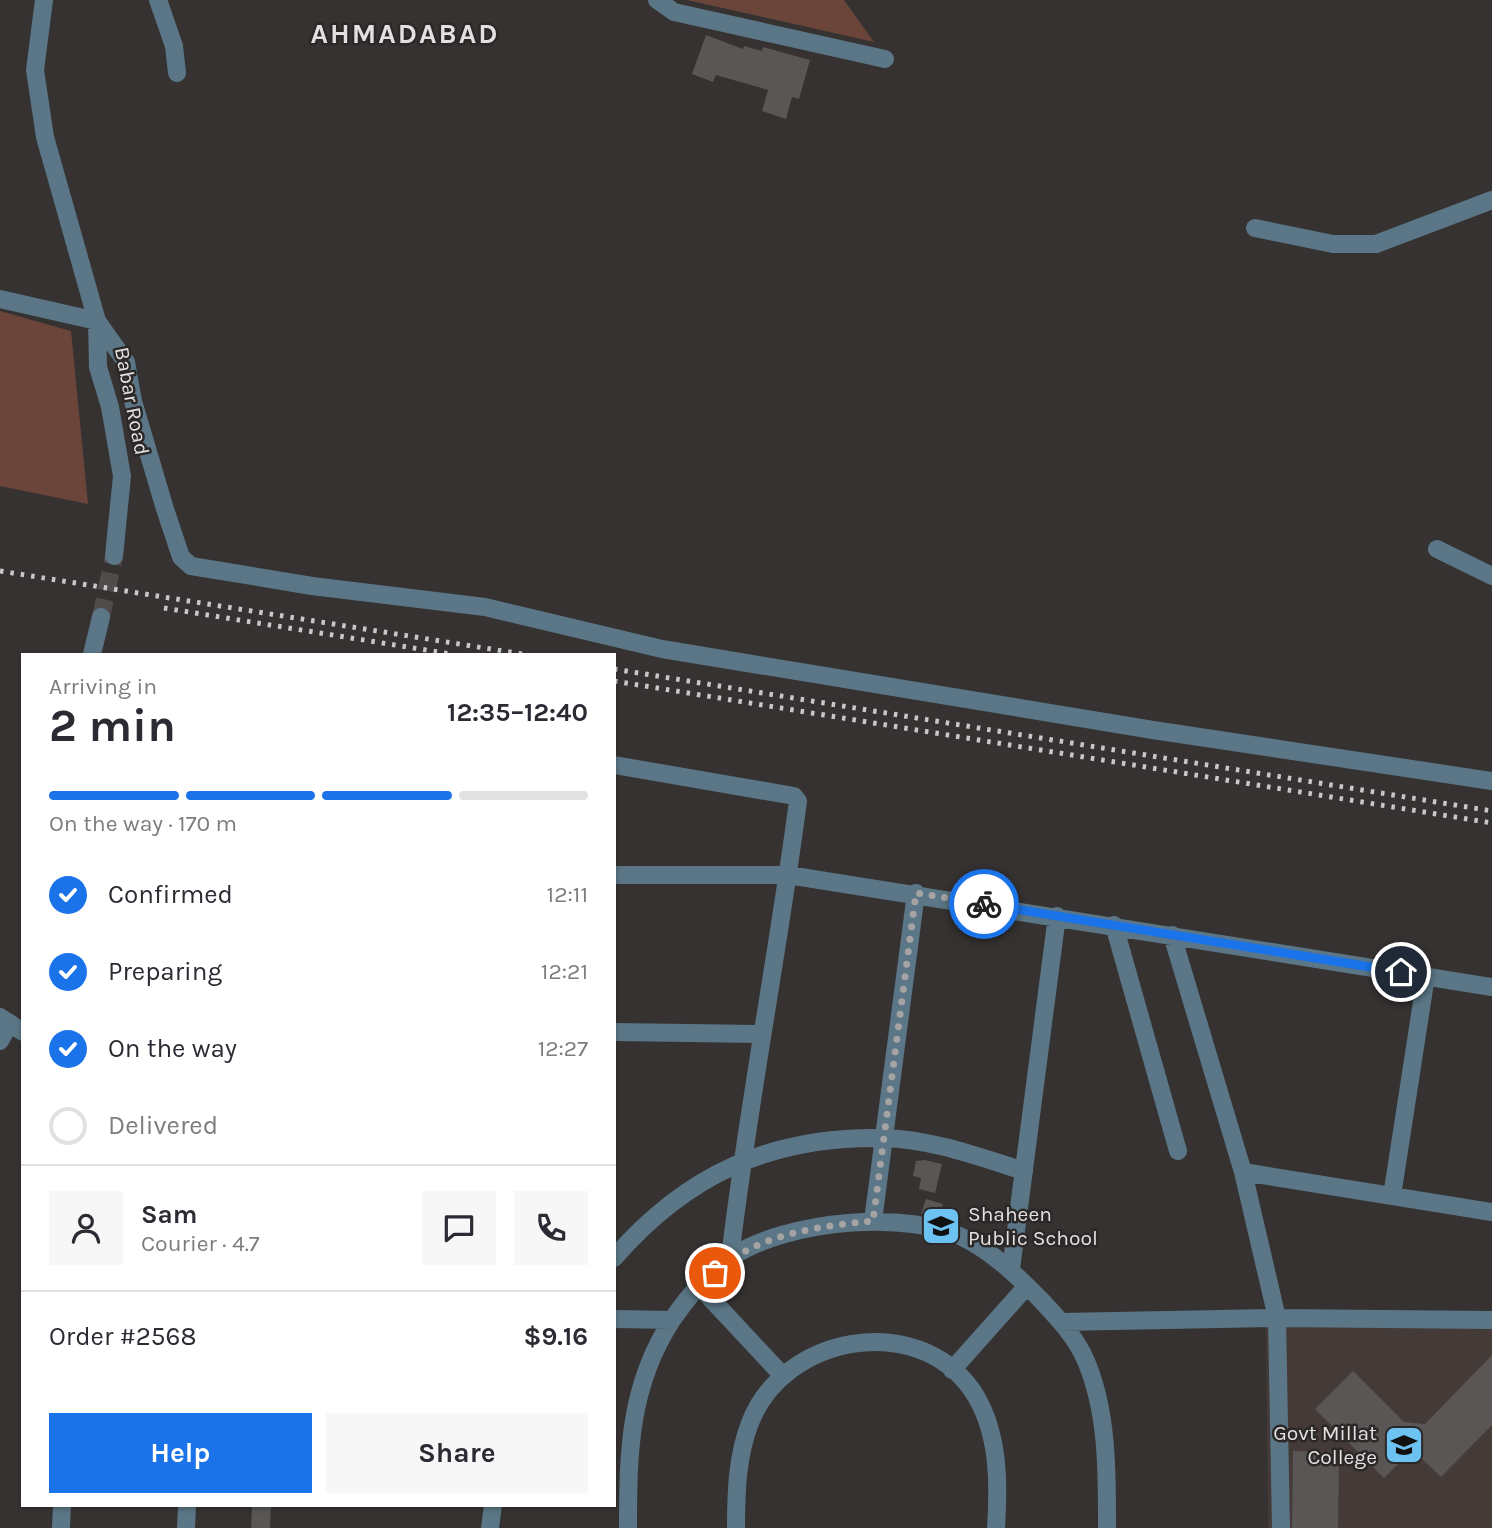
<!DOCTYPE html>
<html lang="en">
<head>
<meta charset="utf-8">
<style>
	body { margin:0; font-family:Karla,sans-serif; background:#f7f7f7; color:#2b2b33; height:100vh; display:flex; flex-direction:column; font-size:26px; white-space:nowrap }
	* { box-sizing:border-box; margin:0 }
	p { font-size:23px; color:#7c7c81 }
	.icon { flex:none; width:38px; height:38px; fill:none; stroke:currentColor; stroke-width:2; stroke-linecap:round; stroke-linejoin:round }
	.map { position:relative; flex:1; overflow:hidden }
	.details { position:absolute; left:21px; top:653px; width:595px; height:854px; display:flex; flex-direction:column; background:#fff; border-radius:0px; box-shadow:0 2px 5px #0004 }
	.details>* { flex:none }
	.pin { position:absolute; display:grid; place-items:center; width:60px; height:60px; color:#fff; margin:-30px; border:4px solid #fff; border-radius:50%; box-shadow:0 2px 7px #0007 }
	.courier { position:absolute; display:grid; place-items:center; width:70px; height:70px; margin:-35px; border:5px solid #1a73e8; border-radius:50%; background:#fff; color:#222; box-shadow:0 2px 9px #0007 }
	.head em { font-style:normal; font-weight:700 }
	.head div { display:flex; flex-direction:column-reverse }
	.head { display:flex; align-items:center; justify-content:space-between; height:119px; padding:0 28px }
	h1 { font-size:46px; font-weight:700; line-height:52px }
	.bar { display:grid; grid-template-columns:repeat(4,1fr); gap:10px 7px; align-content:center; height:84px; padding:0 28px }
	.bar i { height:9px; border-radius:5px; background:#e1e1e2 }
	.bar .current { background:#1a73e8 }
	.bar p { grid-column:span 4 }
	.line { display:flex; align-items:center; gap:18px; padding:0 28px; border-top:2px solid #e1e1e2 }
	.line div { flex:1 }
	.round { display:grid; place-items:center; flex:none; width:74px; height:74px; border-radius:0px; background:#f7f7f7 }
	ol { padding:0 28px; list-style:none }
	li { display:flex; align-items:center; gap:21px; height:77px }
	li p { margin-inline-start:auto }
	li .icon { padding:7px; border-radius:50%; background:#1a73e8; color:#fff; stroke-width:4 }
	li:last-child { color:#7c7c81 }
	li i { width:38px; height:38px; border:4px solid #e1e1e2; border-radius:50% }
	.action { display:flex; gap:14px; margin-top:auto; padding:14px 28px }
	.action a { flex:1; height:80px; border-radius:0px; background:#1a73e8; color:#fff; font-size:28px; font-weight:700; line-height:80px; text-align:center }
	.action a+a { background:#f7f7f7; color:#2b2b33 }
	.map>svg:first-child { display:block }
</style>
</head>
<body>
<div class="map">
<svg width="1492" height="1528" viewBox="0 0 1492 1528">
	<rect width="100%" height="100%" fill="#353231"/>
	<path fill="#443b38" d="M1492,1326V1528H1268L1266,1327Z"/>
	<path fill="#6c453a" d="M687,0H844L874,42Z
		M0,311L71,331L88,504L0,486Z"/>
	<path fill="#595655" d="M706,35L743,49L744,46L762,51L763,47L810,60L799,99L792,97L786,119L762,111L768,90L716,75L713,82L692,74Z
		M925,1160L942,1164L935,1193L919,1189L921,1178L913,1176L916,1161Z
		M926,1199L943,1204L939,1218L921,1214Z
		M1492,1355V1425L1441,1477L1421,1458H1404L1384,1478L1315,1409L1353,1371L1404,1422L1425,1424Z
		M1293,1451L1339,1452L1338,1528H1292Z
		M252,1505H271L270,1528H251Z"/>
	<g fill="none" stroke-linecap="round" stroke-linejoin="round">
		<path stroke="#4f4c4b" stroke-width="18" stroke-dasharray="18 9" stroke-linecap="butt" d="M101,617L114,556"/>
		<path stroke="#5b7686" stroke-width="18" d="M44,0L35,70L45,137L97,321L126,362L133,401L165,509L181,557L191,566L312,586L485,607L662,649L1153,730L1492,781
			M158,0L174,46L177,73
			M657,0L674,12L885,59
			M1255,228L1333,244H1376L1492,200
			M0,299L97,321L98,367L110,407L122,476L114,556
			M1437,549L1492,576
			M92,654L101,617
			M614,765L794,796L798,801C778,954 748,1104 730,1258
			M614,875H788L1492,987
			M1114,925L1178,1151
			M1172,935L1243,1172L1277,1318L1281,1528
			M0,1017L23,1032
			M614,1032L760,1034
			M0,1041L10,1023
			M1243,1172L1492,1212
			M1392,1196L1426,976
			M873,1221L916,893
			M614,1258C687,1174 771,1136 883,1138C931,1139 979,1157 1024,1171
			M1011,1269L1057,916
			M700,1287L783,1376
			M614,1319L672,1320
			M1061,1322L1277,1318L1492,1320
			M952,1370L1027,1286
			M61,1528L62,1505
			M186,1528L187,1505
			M490,1528L493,1505
			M628,1528C628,1453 629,1386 672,1320C686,1299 709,1272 730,1258C786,1220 910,1208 970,1241C997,1256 1018,1277 1039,1298C1057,1317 1076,1337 1086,1361C1108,1413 1107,1473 1107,1528
			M736,1528C736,1493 737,1456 750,1423C783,1336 916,1310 972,1390C999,1430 999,1481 996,1528"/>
		<path stroke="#c9c7c7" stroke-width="5" stroke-dasharray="3.5 7" stroke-linecap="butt" d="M0,571L522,654
			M164,608L451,654
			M614,669L1492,811
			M614,681L1492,823"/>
	</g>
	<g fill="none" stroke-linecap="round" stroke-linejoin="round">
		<path stroke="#a5a3a3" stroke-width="7" stroke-dasharray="0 12.6" d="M715,1273C756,1234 819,1226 873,1221L916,893L984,904"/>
		<path stroke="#1a73e8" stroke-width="9" d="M984,904L1401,972"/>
	</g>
	<defs>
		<g id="school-square" transform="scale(2.0125)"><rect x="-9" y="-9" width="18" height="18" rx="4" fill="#6cc3f2" stroke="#2b2827"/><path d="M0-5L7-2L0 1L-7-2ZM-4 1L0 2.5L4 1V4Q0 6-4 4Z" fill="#111"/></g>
	</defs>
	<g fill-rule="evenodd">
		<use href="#school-square" x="941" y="1226"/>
		<use href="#school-square" x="1404" y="1445"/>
	</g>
	<g text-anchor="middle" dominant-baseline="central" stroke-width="5" stroke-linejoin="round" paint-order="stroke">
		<g font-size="21" fill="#e2e0e0" stroke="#2b2827">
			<text transform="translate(132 401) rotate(79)">Babar Road</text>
		</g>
		<g font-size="21" fill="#e2e0e0" stroke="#2b2827" text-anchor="start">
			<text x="968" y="1214">Shaheen<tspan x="968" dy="24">Public School</tspan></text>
			<text x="1377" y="1433" text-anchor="end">Govt Millat<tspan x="1377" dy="24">College</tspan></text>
		</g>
		<g font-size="28" font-weight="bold" letter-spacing="2" fill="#e2e0e0" stroke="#2b2827">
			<text x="405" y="33">AHMADABAD</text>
		</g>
	</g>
</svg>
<div class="pin" style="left:715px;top:1273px;background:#ea580c"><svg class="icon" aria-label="bag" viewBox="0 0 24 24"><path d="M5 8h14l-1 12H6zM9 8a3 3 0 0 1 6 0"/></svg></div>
<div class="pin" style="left:1401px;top:972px;background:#1f2937"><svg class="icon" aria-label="home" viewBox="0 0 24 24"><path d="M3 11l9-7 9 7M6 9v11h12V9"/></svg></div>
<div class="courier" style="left:984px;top:904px"><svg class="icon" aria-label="bike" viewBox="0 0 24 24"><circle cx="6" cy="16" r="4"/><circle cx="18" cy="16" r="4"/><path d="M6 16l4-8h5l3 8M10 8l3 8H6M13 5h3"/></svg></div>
<section class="details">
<div class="head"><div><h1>2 min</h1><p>Arriving in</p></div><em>12:35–12:40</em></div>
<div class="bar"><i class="current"></i><i class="current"></i><i class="current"></i><i></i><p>On the way · 170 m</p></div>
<ol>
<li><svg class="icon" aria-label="check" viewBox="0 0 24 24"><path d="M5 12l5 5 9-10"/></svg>Confirmed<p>12:11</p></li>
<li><svg class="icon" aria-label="check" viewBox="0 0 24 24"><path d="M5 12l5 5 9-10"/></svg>Preparing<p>12:21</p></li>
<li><svg class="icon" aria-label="check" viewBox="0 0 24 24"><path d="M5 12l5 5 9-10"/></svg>On the way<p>12:27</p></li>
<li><i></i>Delivered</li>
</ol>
<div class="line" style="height:126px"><a class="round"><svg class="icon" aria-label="person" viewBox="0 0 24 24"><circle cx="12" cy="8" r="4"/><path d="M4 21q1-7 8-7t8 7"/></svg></a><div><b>Sam</b><p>Courier · 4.7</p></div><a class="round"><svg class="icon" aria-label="chat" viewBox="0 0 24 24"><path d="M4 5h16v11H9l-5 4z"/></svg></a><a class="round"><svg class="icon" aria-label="phone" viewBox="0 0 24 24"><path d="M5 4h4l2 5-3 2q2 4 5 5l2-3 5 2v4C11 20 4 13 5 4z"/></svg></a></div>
<div class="line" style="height:91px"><div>Order #2568</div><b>$9.16</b></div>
<div class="action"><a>Help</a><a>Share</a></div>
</section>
</div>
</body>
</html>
